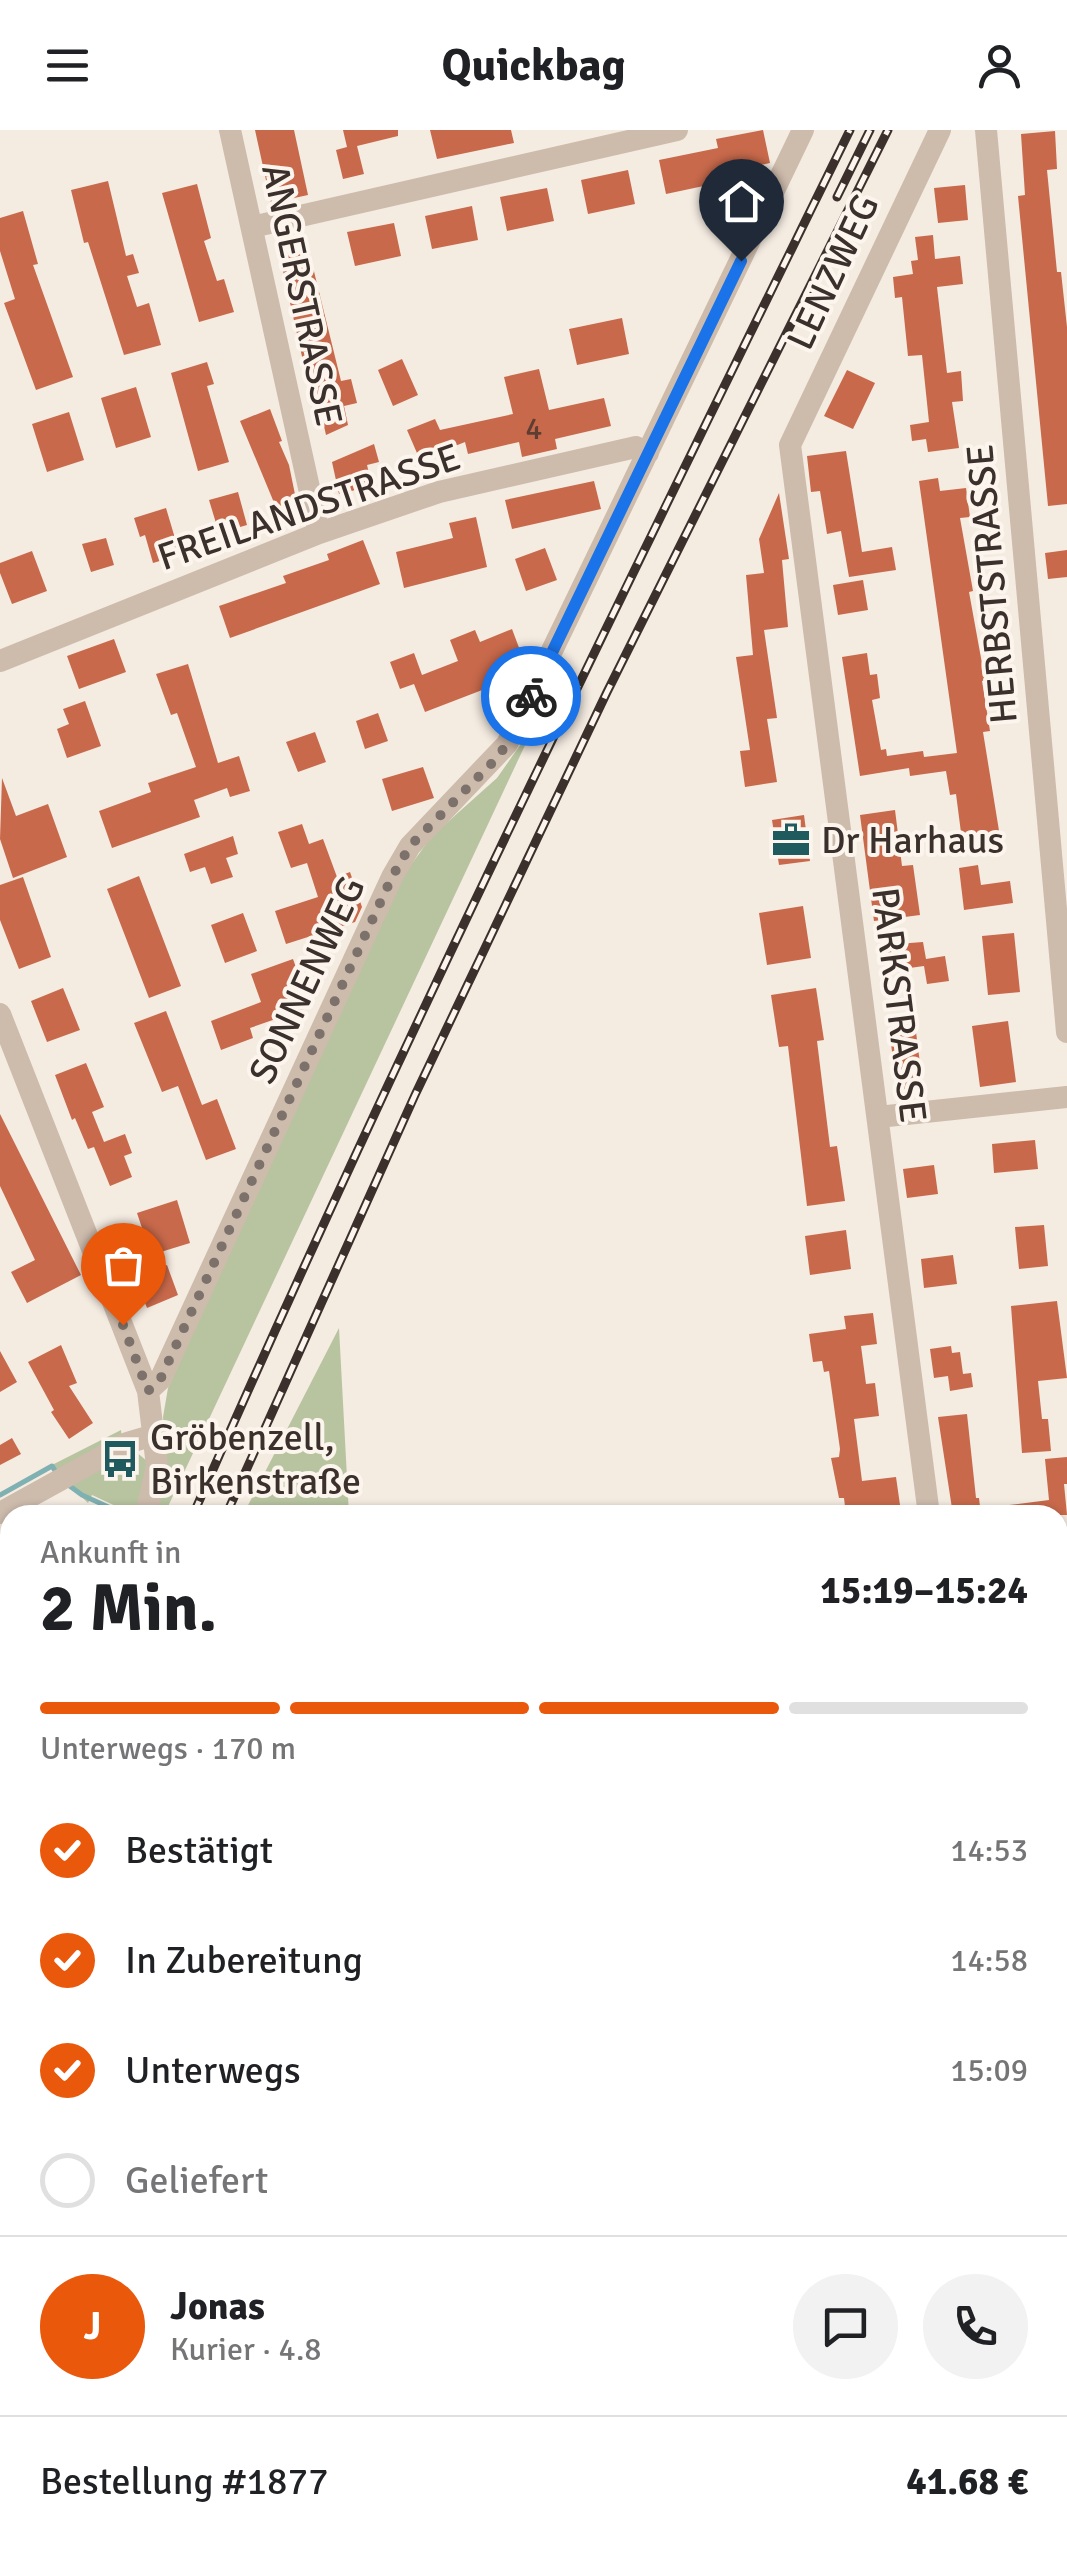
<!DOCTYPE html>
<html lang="de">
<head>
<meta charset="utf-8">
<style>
	body { margin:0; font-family:Signika,sans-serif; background:#f2f2f2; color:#202124; height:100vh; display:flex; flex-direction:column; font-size:38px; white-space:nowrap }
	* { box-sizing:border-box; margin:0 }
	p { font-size:32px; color:#757577 }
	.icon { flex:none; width:55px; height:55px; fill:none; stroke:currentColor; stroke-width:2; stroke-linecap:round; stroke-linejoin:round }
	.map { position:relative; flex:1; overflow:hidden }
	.details { position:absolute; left:0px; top:1375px; width:1068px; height:1062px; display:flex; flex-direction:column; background:#fff; border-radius:30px 30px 0 0; box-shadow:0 2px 8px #0004 }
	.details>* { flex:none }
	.pin { position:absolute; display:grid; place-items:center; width:85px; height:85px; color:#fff; margin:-102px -42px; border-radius:50% 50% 50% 0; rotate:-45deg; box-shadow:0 0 10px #0007 }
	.pin .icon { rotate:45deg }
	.courier { position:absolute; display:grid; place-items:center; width:100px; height:100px; margin:-50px; border:8px solid #1a73e8; border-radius:50%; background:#fff; color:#222; box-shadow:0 2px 12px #0007 }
	.overview em { font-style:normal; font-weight:700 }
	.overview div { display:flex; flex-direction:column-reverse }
	.overview { display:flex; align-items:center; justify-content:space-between; height:170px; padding:0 40px }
	h1 { font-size:65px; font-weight:700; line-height:75px }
	.bar { display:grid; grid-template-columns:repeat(4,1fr); gap:15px 10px; align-content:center; height:120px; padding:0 40px }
	.bar i { height:12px; border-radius:8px; background:#e0e0e0 }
	.bar .selected { background:#ea580c }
	.bar p { grid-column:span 4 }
	.line { display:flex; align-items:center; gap:25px; padding:0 40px; border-top:2px solid #e0e0e0 }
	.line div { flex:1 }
	.round { display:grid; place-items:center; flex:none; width:105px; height:105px; border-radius:52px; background:#f2f2f2 }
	ol { padding:0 40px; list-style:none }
	li { display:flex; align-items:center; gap:30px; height:110px }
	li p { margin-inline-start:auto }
	li .icon { padding:10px; border-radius:50%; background:#ea580c; color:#fff; stroke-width:4 }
	li:last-child { color:#757577 }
	li i { width:55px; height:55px; border:5px solid #e0e0e0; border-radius:50% }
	header { display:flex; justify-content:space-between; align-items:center; height:130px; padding:0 40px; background:#fff; font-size:45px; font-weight:700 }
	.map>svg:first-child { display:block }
</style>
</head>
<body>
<header><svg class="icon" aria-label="menu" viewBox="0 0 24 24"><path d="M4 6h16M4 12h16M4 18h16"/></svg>Quickbag<svg class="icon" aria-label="person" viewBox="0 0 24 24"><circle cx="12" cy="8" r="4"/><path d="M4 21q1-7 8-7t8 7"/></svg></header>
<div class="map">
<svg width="1067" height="2437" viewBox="0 0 1067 2437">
	<rect width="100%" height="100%" fill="#f4ebe1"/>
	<path fill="#b8c4a0" d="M535,594L164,1385H155L167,1335L163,1287L168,1258L397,754L432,706L497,648Z
		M339,1198L349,1385H243Z
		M121,1300L123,1319L135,1321L147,1331V1351L135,1385L92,1365L88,1373L50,1336Z
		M10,1544V1648L0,1673V1565Z"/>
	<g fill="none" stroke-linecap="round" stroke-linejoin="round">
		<path stroke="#7fb0b2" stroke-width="5" d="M67,1354L82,1365L126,1385
			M0,1365L52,1336L56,1342
			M1058,1549L1067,1553"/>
	</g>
	<path fill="#c8694b" d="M255,0H294L308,65L271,73Z
		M343,0H398V6L357,16L364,44L343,49L336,20L347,17Z
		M430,0H511L514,13L437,29Z
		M763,0L770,33L711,45L713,54L666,64L659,30L718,18L716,9Z
		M1055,1L1057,39L1047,40L1057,142H1061L1067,197V374L1048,376L1018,66L1025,65L1021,4Z
		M628,40L635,74L588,84L581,50Z
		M108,51L126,126L133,124L139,143L127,146L137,177L149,173L161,215L124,225L88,112L84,113L71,60Z
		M197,54L211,108L204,111L217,151L224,149L234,182L199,192L162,63Z
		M965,55L968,90L938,93L934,58Z
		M547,58L554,91L507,101L500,67Z
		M472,76L478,110L432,119L425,86Z
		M23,81L38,134L33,135L73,247L36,260L4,173L15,169L0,121V88Z
		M394,93L401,126L355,136L347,102Z
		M933,105L935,129L960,126L963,154L937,157L947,243L961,241L963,271L952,272L959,318L928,322L926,309L912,311L910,295L929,292L922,225L908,226L902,167L895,168L893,147L913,144L911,131L918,130L915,107Z
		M306,109L341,251L351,249L357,273L344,276L348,295L326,305L324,296L320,297L305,240L277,114Z
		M622,188L629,224L577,235L569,199Z
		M402,229L418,265L393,276L378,240Z
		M207,232L214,254L207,256L229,332L198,341L171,243Z
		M539,239L549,280L604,268L611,296L555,309L557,319L522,327L519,312L468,324L465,312L420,330L407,300L435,289L440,300L513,284L504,247Z
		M847,240L875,253L853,299L824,286Z
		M136,257L151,307L116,318L101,268Z
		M270,279L282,311L279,312L289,335L298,379L280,387L240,291Z
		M69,282L84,330L47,342L32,294Z
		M374,314L379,332L367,335L372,356L339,364L332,332Z
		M846,321L862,422L892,417L896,440L849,447L841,401L827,404L820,361L811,362L807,326Z
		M938,348L940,361L966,358L970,387L960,388L973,461L969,462L985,550L982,551L990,601L983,602L1001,713L963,718L956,664L950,665L946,641L910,646L909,638L860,646L842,527L867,523L870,545L877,544L880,568L872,570L881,620L886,619L887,626L923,621L924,627L957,623L919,351Z
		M594,351L601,379L512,399L505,370Z
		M238,362L247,395L219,403L209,370Z
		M779,363L789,429L782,430L788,497L764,500L777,588L767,589L777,652L745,657L740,621L750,620L736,527L753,525L746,445L764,443L759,409Z
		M166,378L180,425L153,433L145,405L140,407L134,388Z
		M476,387L487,437L404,458L396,422L453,408L449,393Z
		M106,408L114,435L91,442L82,414Z
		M363,410L380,454L230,508L219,476L286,453L283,446L329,430L327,424Z
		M545,418L557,450L526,461L515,429Z
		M1067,420V447L1048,449L1045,423Z
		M32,421L47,461L12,474L0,443V433Z
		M863,450L868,480L838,485L833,455Z
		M512,499L524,531L486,546L490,557L425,582L414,554L400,559L390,532L414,523L422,545L458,531L450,510L475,500L480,512Z
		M114,509L126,542L79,559L67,526Z
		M188,534L218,633L239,626L250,661L230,667L227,658L194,670L200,687L112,718L99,681L151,662L148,653L196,637L177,583L171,585L156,544Z
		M85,571L101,616L67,628L57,599L69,594L63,579Z
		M378,583L388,611L365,619L356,591Z
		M315,602L326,632L298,642L286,612Z
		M423,637L434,668L392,681L382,649Z
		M2,648L16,686L48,674L67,727L13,748L0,709Z
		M895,680L902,736L913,735L920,785L874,791L860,685Z
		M804,685L810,731L779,735L772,690Z
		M302,694L309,714L323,709L337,747L350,742L362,777L355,792L286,814L275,781L318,767L307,733L291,738L278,702Z
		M233,706L238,724L226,728L233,747L211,754L205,737L190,742L184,724Z
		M978,735L981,755L1010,751L1013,773L964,780L959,738Z
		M139,746L181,856L149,868L107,759Z
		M23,747L51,827L19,839L0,790V755Z
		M803,776L811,828L767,835L759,783Z
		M243,783L257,821L225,833L211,795Z
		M1014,803L1020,862L988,865L982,806Z
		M923,812L926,829L945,826L949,851L927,854L924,836L888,841L884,815Z
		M293,829L310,877L250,898L253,908L221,920L211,891L261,872L251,844Z
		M63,858L80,900L47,912L31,871Z
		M816,858L824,910L817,911L830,1017L837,1016L845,1071L807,1076L788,916L779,917L771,865Z
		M166,881L202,975L217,969L236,1019L206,1030L178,956L162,962L134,893Z
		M1008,891L1016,952L980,957L972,896Z
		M916,902L923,957L897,960L890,906Z
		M86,933L104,977L92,982L104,1012L125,1004L132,1023L124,1026L132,1047L110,1056L94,1017L88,1019L75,988L72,990L55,945Z
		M0,984L81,1145L27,1173L11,1142L35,1130L0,1056Z
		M1035,1010L1038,1039L994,1043L992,1014Z
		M934,1035L938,1064L907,1068L903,1039Z
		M177,1070L190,1113L151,1125L137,1083Z
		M1044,1095L1048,1136L1019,1139L1015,1097Z
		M846,1100L851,1139L810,1145L805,1106Z
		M953,1125L957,1154L924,1158L921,1129Z
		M167,1135L178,1165L147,1178L135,1147Z
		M1057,1171L1067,1248L1038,1251L1042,1289H1048L1051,1321L1022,1323L1011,1176Z
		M873,1183L877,1214L861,1216L866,1254L875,1253L879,1286L854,1289L862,1351L896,1347L900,1375L870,1379L871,1385H846L844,1368H839L831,1328L839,1327L840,1319L829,1241L824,1242L822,1231L813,1232L809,1204L846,1199L844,1186Z
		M61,1215L77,1253L69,1256L93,1293L69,1309L51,1282L54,1280L28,1232Z
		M951,1216L952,1223L960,1222L963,1244L971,1243L973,1257L950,1261L948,1246L934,1248L930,1219Z
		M0,1221L17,1252L0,1262Z
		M967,1284L976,1368H979L981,1385H953L938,1287Z
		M12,1308L21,1324L0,1335V1315Z
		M1067,1327V1354H1064L1067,1385H1009V1375L1049,1370L1045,1329Z"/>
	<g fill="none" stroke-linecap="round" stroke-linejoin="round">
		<path stroke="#cdbbac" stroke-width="22" d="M230,0L319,403
			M986,0L1067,902
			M252,97L677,0
			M0,531L319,403L439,362L636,317L648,323
			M0,884L148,1261L157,1336L146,1385
			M878,987L1067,967
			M148,1261L160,1250L392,747L410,716L507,614L803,0
			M0,1383L127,1313L154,1305
			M929,1385L790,315L940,0
			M1058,1521L1067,1526
			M0,1744L10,1720"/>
		<g stroke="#3b302b" stroke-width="9">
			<path id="rail" d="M837,67L870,0
				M193,1385C398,917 625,459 850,0
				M226,1385L415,965L607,562L888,0
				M0,1802L10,1778
				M0,1832L10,1808
				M0,1880L10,1857
				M0,1910L10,1885"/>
		</g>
		<use href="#rail" stroke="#fbf5ee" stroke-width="5" stroke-dasharray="15" stroke-linecap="butt"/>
	</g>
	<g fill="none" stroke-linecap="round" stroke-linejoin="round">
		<path stroke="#7c716b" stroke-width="10" stroke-dasharray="0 18" d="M123,1195L148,1261L160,1250L392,747L410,716L496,629L507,614L531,566"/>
		<path stroke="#1a73e8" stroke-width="12" d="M531,566L741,131"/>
	</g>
	<defs>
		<g id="office-bare" transform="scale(3)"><path d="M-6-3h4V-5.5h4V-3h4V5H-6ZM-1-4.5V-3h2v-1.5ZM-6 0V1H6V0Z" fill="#1f5a5e" stroke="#fbf5ee" stroke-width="2.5" paint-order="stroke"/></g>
		<g id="bus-bare" transform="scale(3)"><path d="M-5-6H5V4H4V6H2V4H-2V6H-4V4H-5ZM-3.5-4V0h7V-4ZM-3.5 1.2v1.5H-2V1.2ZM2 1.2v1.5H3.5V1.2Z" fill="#1f5a5e" stroke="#fbf5ee" stroke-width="2.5" paint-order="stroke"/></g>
	</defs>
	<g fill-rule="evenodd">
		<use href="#office-bare" x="791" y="710"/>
		<use href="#bus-bare" x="120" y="1329"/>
	</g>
	<g text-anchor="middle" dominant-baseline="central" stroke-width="8" stroke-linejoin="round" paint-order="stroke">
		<g font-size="32" fill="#5e3e33">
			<text x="534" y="298">4</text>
		</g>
		<g font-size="38" fill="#3b302b" stroke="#fbf5ee">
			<text transform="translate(833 142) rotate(-65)">LENZWEG</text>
			<text transform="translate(302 165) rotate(78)">ANGERSTRASSE</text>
			<text transform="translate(309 377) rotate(-19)">FREILANDSTRASSE</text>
			<text transform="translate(992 454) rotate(-95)">HERBSTSTRASSE</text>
			<text transform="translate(307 850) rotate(-65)">SONNENWEG</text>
			<text transform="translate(899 875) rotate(83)">PARKSTRASSE</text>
		</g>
		<g font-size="38" fill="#3b302b" stroke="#fbf5ee" text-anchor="start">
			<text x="821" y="710">Dr Harhaus</text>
			<text x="150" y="1307">Gröbenzell,<tspan x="150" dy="44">Birkenstraße</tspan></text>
		</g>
	</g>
</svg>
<div class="pin" style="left:123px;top:1195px;background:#ea580c"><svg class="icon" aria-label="bag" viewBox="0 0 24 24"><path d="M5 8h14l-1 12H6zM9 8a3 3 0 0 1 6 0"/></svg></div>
<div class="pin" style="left:741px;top:131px;background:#1f2937"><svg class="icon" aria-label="home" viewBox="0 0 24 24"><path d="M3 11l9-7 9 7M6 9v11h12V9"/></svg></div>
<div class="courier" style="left:531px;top:566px"><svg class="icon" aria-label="bike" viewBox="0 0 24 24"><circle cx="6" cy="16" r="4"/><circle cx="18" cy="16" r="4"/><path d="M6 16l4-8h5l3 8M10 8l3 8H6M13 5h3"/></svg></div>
<section class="details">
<div class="overview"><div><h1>2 Min.</h1><p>Ankunft in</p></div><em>15:19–15:24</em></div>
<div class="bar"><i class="selected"></i><i class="selected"></i><i class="selected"></i><i></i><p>Unterwegs · 170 m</p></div>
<ol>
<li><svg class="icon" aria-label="check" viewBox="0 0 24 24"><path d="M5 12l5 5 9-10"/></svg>Bestätigt<p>14:53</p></li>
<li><svg class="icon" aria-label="check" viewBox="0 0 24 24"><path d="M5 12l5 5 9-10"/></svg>In Zubereitung<p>14:58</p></li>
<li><svg class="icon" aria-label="check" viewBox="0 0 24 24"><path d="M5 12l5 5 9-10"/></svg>Unterwegs<p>15:09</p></li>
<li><i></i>Geliefert</li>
</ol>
<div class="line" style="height:180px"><b class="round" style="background:#ea580c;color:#fff">J</b><div><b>Jonas</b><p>Kurier · 4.8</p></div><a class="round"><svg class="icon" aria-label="chat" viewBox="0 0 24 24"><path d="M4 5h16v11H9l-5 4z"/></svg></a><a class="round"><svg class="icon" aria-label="phone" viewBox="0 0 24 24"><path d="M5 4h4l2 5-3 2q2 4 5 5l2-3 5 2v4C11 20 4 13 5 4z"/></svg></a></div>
<div class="line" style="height:130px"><div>Bestellung #1877</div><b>41.68 €</b></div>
</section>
</div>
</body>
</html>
